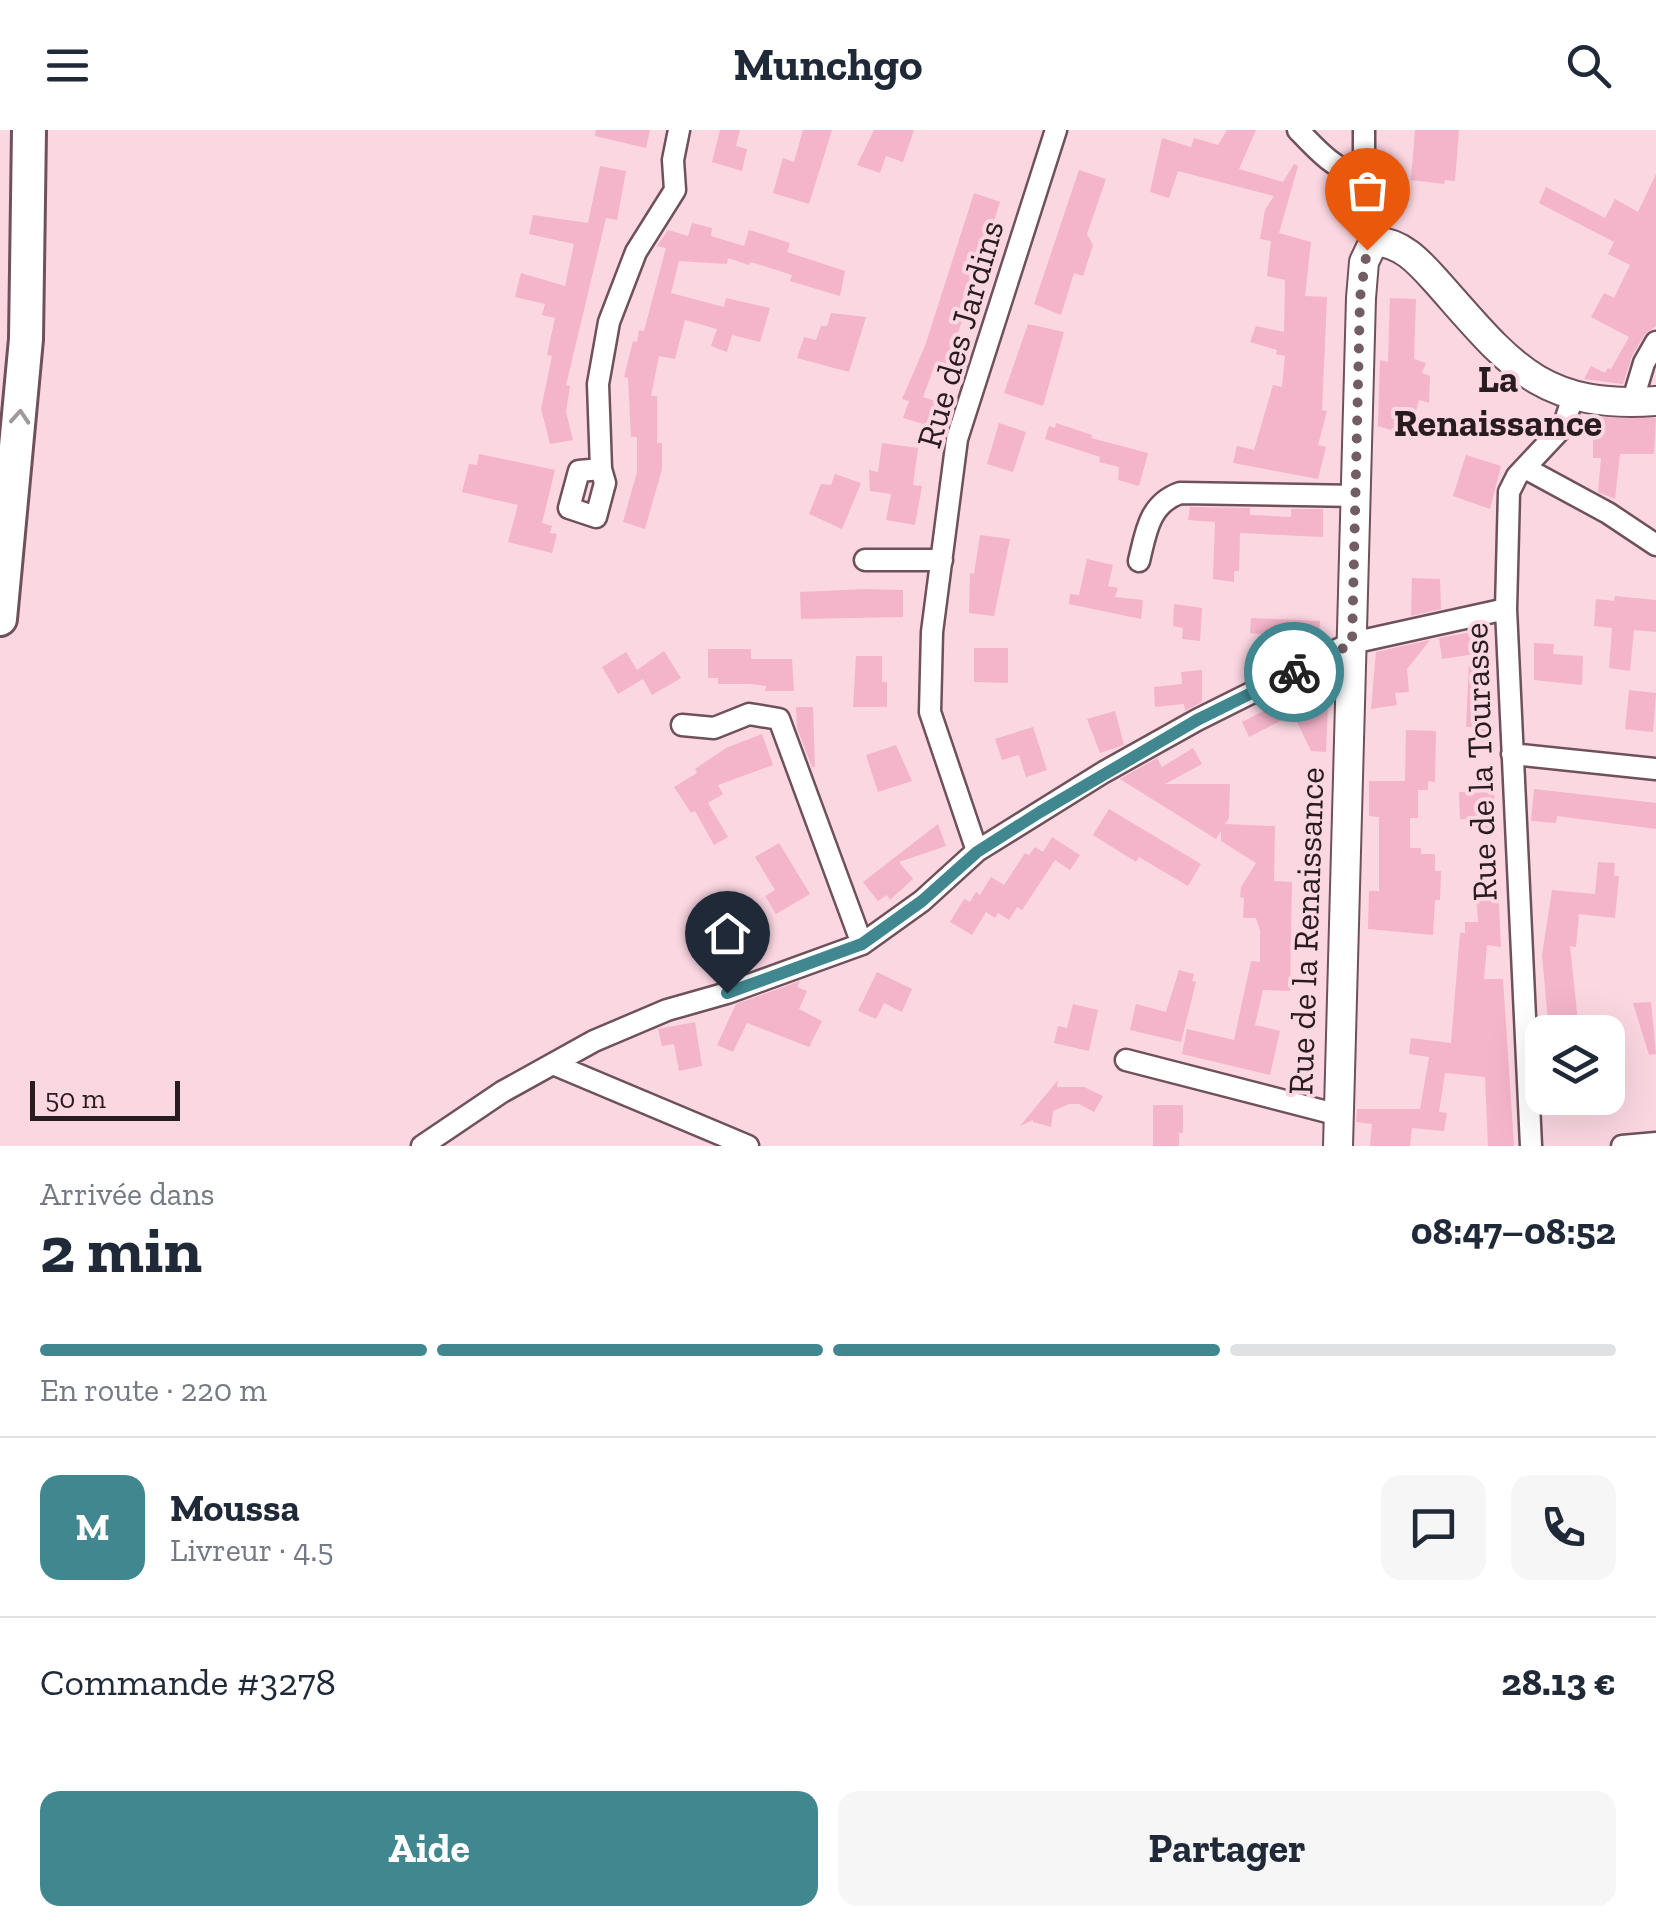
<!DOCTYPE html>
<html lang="fr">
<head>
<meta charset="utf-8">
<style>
	body { margin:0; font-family:"Zilla Slab",serif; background:#f6f6f7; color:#1f2937; height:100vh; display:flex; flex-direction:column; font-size:38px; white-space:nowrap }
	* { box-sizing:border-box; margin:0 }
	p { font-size:32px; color:#747a83 }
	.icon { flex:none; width:55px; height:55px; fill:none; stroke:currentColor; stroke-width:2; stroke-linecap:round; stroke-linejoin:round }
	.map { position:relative; height:1016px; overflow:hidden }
	.side { display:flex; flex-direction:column; background:#fff; flex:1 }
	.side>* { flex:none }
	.controls { position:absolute; left:1525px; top:885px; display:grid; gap:20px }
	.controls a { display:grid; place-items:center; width:100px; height:100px; border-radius:20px; background:#fff; box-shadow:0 10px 40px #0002; font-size:50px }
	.scale { position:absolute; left:30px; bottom:25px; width:150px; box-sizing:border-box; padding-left:10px; border:5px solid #291c21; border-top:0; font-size:28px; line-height:35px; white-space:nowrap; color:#291c21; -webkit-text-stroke:8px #fbd7e2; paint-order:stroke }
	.pin { position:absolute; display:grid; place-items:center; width:85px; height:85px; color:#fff; margin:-102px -42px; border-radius:50% 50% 50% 0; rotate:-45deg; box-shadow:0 0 10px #0007 }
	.pin .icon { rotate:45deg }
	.courier { position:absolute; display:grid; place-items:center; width:100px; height:100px; margin:-50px; border:8px solid #408790; border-radius:50%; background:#fff; color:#222; box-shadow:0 2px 12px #0007 }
	.summary em { font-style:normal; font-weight:800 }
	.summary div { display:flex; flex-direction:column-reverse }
	.summary { display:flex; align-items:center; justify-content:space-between; height:170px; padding:0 40px }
	h1 { font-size:65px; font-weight:800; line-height:75px }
	.bar { display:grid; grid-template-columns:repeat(4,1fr); gap:15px 10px; align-content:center; height:120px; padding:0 40px }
	.bar i { height:12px; border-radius:8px; background:#e0e1e3 }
	.bar .active { background:#408790 }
	.bar p { grid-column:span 4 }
	.line { display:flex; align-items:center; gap:25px; padding:0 40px; border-top:2px solid #e0e1e3 }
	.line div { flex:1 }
	.round { display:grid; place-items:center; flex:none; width:105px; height:105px; border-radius:20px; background:#f6f6f7 }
	.primary-button { display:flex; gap:20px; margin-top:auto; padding:20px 40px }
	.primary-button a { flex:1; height:115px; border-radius:20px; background:#408790; color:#fff; font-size:40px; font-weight:800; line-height:115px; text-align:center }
	.primary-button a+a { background:#f6f6f7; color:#1f2937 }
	header { display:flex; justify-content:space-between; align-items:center; height:130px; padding:0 40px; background:#fff; font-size:45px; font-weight:800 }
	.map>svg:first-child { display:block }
</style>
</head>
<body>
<header><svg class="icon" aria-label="menu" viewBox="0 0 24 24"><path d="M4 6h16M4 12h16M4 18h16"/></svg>Munchgo<svg class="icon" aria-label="search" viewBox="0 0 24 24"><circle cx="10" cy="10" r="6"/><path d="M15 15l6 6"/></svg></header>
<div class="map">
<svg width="1656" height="1016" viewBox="0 0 1656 1016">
	<rect width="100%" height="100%" fill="#fbd7e2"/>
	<path fill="#f4b4ca" d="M596,0H650L646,18L595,6Z
		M720,0H740L736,16L747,19L742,41L712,32Z
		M803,0H832L809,74L773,63L783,28L794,32Z
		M874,0H914L903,32L886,26L880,43L857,35Z
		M1227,0H1256L1239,39L1283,52L1294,34L1298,36L1279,103L1311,112L1305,166L1327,167L1322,280L1327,281L1318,315L1326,317L1318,349L1233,333L1237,316L1254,320L1273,255L1282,257L1285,226L1276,224L1277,220L1250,212L1256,196L1284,202L1285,150L1267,146L1271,111L1260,109L1265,80L1274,66L1178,41L1169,68L1150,62L1162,8L1191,17L1194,8L1218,15Z
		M1415,0H1459L1455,51L1445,50L1444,54L1411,50Z
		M600,36L626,41L617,90L606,88L566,255L570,256L566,282L573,310L550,314L541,279L552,226L547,225L555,188L542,185L545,174L515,167L521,143L565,156L574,114L529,104L533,85L588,93Z
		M1079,40L1106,49L1087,104L1093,115L1083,146L1074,143L1061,185L1034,174Z
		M1656,44V196L1645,204L1632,226L1623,254L1584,249L1591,236L1605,243L1608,238L1611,239L1629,207L1591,187L1604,163L1614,168L1630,135L1608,124L1614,112L1539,73L1546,57L1605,88L1615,69L1638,82Z
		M974,63L1000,72L945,244L933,240L923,267L935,271L927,295L903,288L909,271L902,269L925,216Z
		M692,93L712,98L711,106L744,116L749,100L790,113L787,122L845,141L840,166L790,151L792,145L751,132L749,135L728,128L727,134L679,131L671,163L724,177L726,168L770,178L760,212L732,205L727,222L711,216L717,199L685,190L675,229L659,226L651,266H657V313H662V339L645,399L623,392L637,342V307H631L628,248L624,247L633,211L637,212L639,200L644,201L666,118L657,116L668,100L688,106Z
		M1390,168L1416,169L1414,229L1426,233L1422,243L1430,246L1429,273L1419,270L1409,306L1378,296L1380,230L1388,232Z
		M831,183L866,187L849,242L797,228L804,207L816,210L821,196H827Z
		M1028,194L1064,202L1043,276L1004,263Z
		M1593,287L1656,288L1654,324H1620L1615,369L1598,362L1601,328H1593Z
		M999,293L1026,302L1013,342L987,334Z
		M1056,293L1092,305L1091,308L1148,323L1139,356L1118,350L1119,337L1099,332L1100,327L1045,309L1049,296L1055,298Z
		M882,313L918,318L913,355L922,356L915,395L886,390L891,364L870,361L869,340L878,342Z
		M479,324L555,340L542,393L552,396L550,403L557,404L552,423L508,412L518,375L462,362L469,334L477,335Z
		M1466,325L1501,336L1490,379L1453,366Z
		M835,344L861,353L842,399L809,384L821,354L831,355Z
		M1190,377L1250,378V385L1291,387V379H1323V407L1240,403L1239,441H1234V452L1213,449L1215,392L1188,390Z
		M980,405L1010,409L994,486L969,483L970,443L974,444Z
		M1087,429L1113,435L1108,456L1118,458L1115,467L1143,470L1141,489L1069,474L1070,464L1079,465Z
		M1412,448L1440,449L1441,479L1411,486Z
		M865,459L903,460V487L801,489L800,462Z
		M1615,466L1656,470V502L1634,500L1630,541L1609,538L1612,498L1594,496L1596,469L1614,471Z
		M1174,474L1202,478L1200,511L1182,509L1183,498L1173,496Z
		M1251,488L1320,491L1319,512L1250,503Z
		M1472,502L1475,524L1442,529L1439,508Z
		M1430,510L1407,539L1409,562L1395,563L1397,575L1371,579L1376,522Z
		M1534,513L1554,514L1553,524L1583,526L1582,555L1534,550Z
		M974,518H1008V553L974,552Z
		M708,519H751V529H792L794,561H765L766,556L751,554H718V548H708Z
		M664,521L681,548L652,565L643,549L618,564L602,537L626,522L637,540Z
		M856,526H882V552H887V577H853Z
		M1469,534H1488L1492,612H1473L1474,597H1466Z
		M1202,540V572L1185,581L1184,574L1155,577L1154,557L1182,554L1181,542Z
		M1629,560L1656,563L1653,602L1625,599Z
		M1287,569L1294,584L1249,607L1242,592Z
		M1328,575L1326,622L1311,621L1297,592Z
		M796,577H813L815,637H812L797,598Z
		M1115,581L1124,615L1100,623L1087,589Z
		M1033,597L1047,640L1026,647L1019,625L1002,630L995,609Z
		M1406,600L1436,601L1435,652L1428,651V660H1418V688H1410V718H1421V724H1435V741H1441L1440,770H1435L1433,805L1368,799L1369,761H1379V687L1369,686V651H1405Z
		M762,604L773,635L718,655L723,664L708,673L728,707L714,715L695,681L691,683L674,657L697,643L695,639L726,618Z
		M896,615L912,651L878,662L866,625Z
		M1193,618L1202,634L1165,654H1230L1229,688L1225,694L1275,696L1274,751L1292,752L1290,861L1263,860L1255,895L1280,901L1270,945L1182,924L1187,899L1234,910L1251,831L1260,832V801L1256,788H1243L1244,768L1240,767L1241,757L1256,733L1221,711V701L1216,709L1120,649L1157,628L1162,637Z
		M1479,645H1493L1496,701L1477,702V689H1460L1459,662H1476Z
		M1534,659L1656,673V699L1557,686L1556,693L1531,691Z
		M1109,679L1201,734L1188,756L1139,727L1136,732L1093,705Z
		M938,694L946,716L899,732L913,749L890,770L887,765L878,771L863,752Z
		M1052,707L1080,725L1070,740L1055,730L1022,780L1017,777L1009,790L998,783L995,788L986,782L972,805L950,792L964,769L970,772L976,762L980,765L991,747L1004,755L1025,723L1029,725L1035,717L1043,722Z
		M779,713L810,764L776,784L765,766L775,760L755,727Z
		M1598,732L1615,733L1614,746H1619L1615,788L1579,784L1576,817L1570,816L1579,902H1549L1542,825L1552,760L1595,764Z
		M1481,753L1498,754L1501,817L1487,815L1484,849H1503L1514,1016H1488L1485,947L1445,943L1439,982L1447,983L1444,1001L1412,998L1410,1016H1370L1372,994L1356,992L1357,979H1420L1429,927L1409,924L1411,908L1451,913L1460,803H1465V792H1478L1476,764H1481Z
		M1179,840L1194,844L1192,851L1196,852L1181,912L1130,900L1136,874L1166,882Z
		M877,842L912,859L902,882L884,873L876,889L858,881Z
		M800,851L797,857L807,861L799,879L822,891L809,917L747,893L733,922L717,915L736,874Z
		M1651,872L1656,924L1649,925L1633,873Z
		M1073,874L1098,880L1089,921L1054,913L1058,896L1067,898Z
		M695,892L702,936L679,941L674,914L662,916L658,899Z
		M1058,950L1057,957H1084L1103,966L1094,982L1079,974H1069L1053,981L1051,997L1033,992V990L1020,996Z
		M1153,975H1183V1003H1179V1016H1153Z"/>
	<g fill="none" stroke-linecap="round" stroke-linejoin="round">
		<g stroke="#6f515b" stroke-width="25">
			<path id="street" d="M1298,0C1317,20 1335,40 1362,47
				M1364,0V68L1374,111
				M1632,273L1644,233L1656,212
				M1525,338L1608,383L1656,415
				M601,339L579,341L569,378L596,387L605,353L601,339L598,254L609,192L636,122L675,60L673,30L679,0
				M865,430H942
				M1139,431C1146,402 1149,374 1180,363L1358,366
				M682,595L714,598L749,584L779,589L862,814
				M1512,624L1656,639
				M977,721L930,582L932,502L957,309L1056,0
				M1126,930L1339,985
				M553,934L748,1016
				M422,1016L502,962L594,911L667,880L727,863L862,814L922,771L977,721L1104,642L1197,590L1341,518L1361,511L1506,479
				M1531,1016L1506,479L1509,362L1517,346L1563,297L1573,267
				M1622,1016L1656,1013"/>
		</g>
		<g stroke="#6f515b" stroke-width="32">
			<path id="secondary" d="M1338,1016L1361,168L1364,132L1374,111C1403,113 1419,132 1437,152C1509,233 1539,279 1656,271"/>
		</g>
		<g stroke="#6f515b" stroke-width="38">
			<path id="primary" d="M0,489L26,209L29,0"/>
		</g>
		<use href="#street" stroke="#fff" stroke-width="20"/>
		<use href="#secondary" stroke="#fff" stroke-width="28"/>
		<use href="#primary" stroke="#fff" stroke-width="32"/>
	</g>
	<defs><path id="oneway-chevron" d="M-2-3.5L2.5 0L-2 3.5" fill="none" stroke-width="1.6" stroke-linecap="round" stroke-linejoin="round" transform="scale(2.5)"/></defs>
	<use stroke="#9f999b" href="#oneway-chevron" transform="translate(20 287) rotate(-86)"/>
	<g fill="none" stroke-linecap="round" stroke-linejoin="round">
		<path stroke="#725d65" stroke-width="10" stroke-dasharray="0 18" d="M1294,542L1352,514L1360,168L1367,120"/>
		<path stroke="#408790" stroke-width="12" d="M727,863L862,814L922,771L977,722L1040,682L1197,590L1294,542"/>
	</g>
	<g text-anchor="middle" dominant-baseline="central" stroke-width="8" stroke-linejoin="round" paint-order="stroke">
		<g font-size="35" fill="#291c21" stroke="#fbd7e2">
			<text transform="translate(960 204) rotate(-74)">Rue des Jardins</text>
			<text transform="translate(1480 632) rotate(-92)">Rue de la Tourasse</text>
			<text transform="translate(1306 801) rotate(-88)">Rue de la Renaissance</text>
		</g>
		<g font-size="38" font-weight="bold" fill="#291c21" stroke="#fbd7e2">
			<text x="1498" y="249">La<tspan x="1498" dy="44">Renaissance</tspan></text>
		</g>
	</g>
</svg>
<div class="controls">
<a><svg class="icon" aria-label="layers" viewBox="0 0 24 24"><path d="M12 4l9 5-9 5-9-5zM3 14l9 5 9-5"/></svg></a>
</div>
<div class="scale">50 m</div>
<div class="pin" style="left:1367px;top:120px;background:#ea580c"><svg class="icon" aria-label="bag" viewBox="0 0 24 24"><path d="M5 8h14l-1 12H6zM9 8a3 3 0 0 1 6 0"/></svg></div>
<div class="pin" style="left:727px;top:863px;background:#1f2937"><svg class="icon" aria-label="home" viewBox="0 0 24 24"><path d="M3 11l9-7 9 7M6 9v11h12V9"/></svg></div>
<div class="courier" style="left:1294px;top:542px"><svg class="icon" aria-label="bike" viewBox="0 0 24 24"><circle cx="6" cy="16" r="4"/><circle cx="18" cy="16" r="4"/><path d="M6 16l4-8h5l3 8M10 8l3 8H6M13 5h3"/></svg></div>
</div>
<section class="side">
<div class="summary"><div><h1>2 min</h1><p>Arrivée dans</p></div><em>08:47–08:52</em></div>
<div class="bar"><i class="active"></i><i class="active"></i><i class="active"></i><i></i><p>En route · 220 m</p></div>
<div class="line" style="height:180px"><b class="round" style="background:#408790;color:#fff">M</b><div><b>Moussa</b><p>Livreur · 4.5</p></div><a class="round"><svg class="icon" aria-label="chat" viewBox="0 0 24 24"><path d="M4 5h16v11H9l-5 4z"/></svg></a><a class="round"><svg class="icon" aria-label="phone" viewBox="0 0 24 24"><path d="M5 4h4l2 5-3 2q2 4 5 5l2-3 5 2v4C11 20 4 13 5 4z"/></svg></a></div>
<div class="line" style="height:130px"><div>Commande #3278</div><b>28.13 €</b></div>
<div class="primary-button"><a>Aide</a><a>Partager</a></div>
</section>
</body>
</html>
